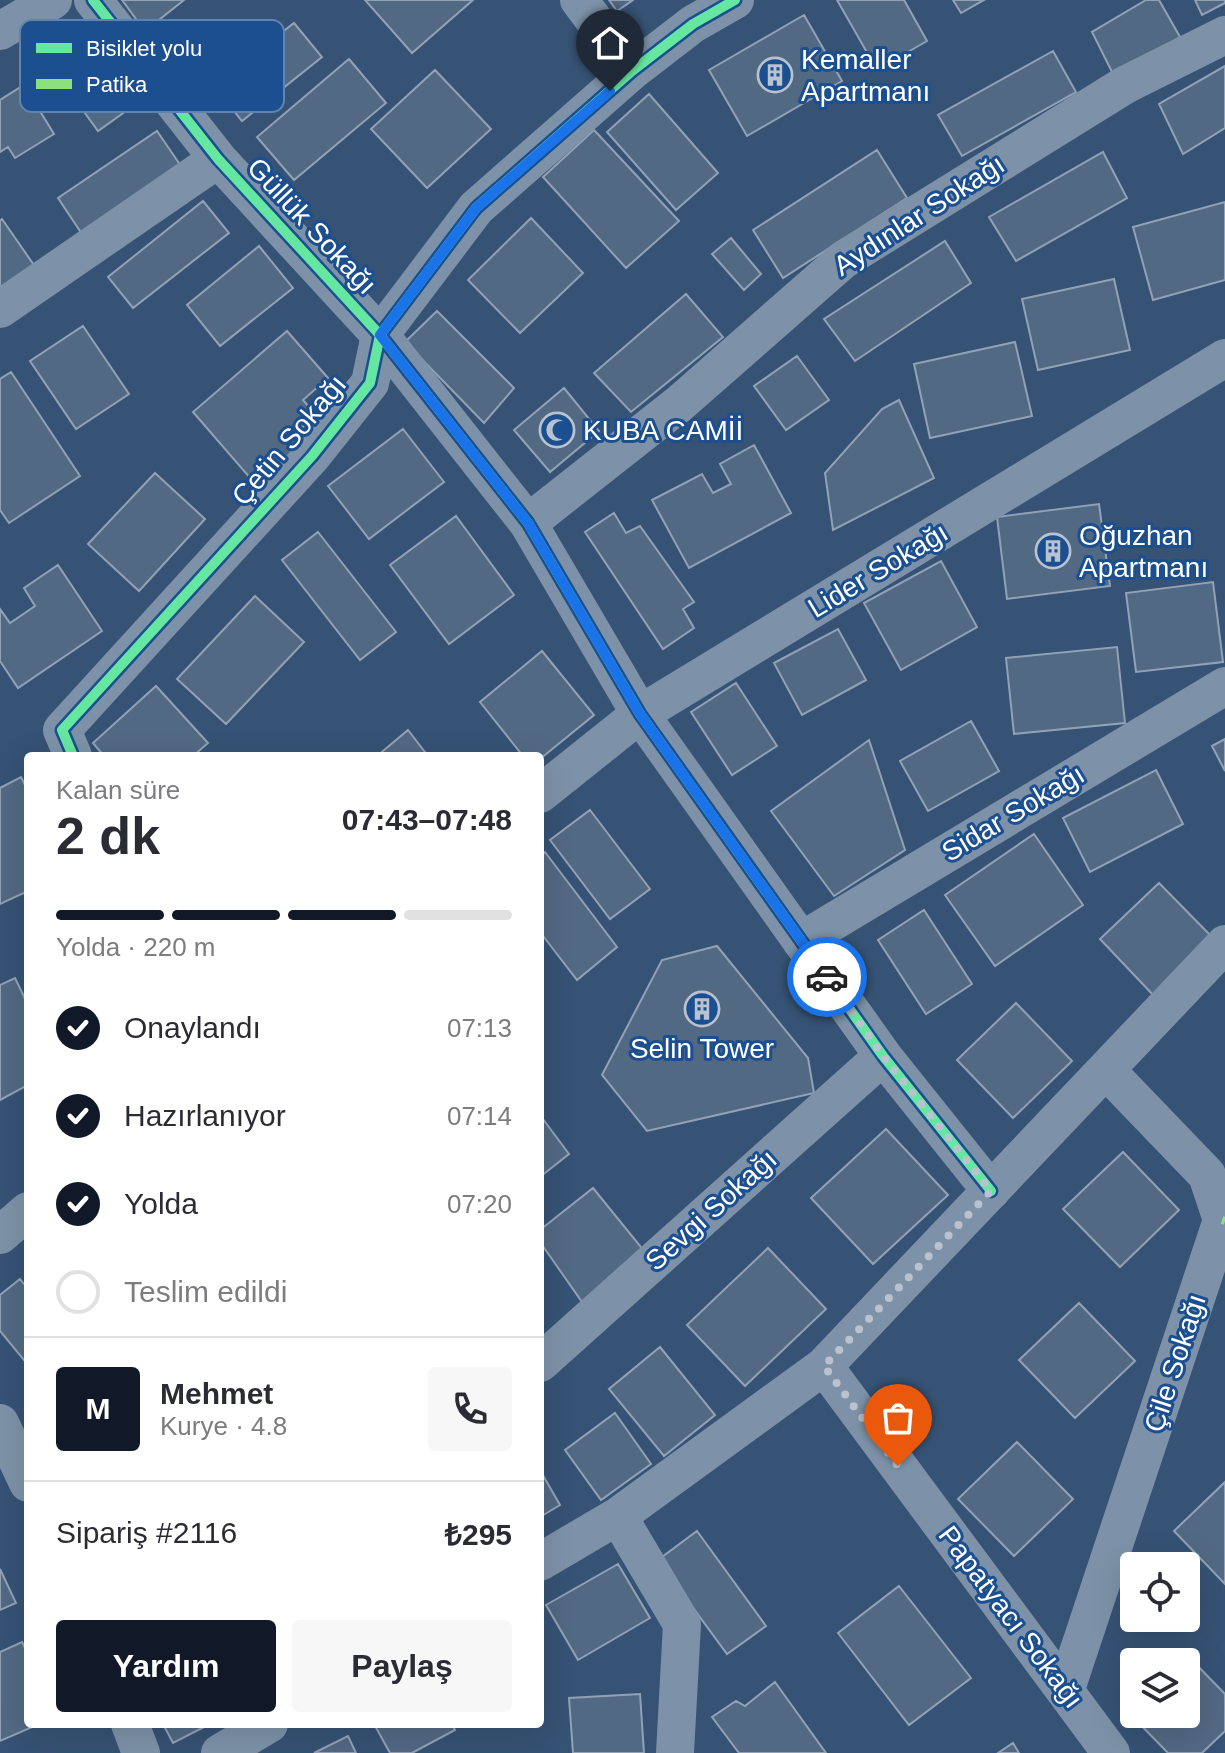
<!DOCTYPE html>
<html lang="tr">
<head>
<meta charset="utf-8">
<style>
	body { margin:0; font-family:Arial,sans-serif; background:#f7f7f7; color:#2b2b33; height:100vh; display:flex; flex-direction:column; font-size:30px; white-space:nowrap }
	* { box-sizing:border-box; margin:0 }
	p { font-size:26px; color:#7c7c81 }
	.icon { flex:none; width:44px; height:44px; fill:none; stroke:currentColor; stroke-width:2; stroke-linecap:round; stroke-linejoin:round }
	.map { position:relative; flex:1; overflow:hidden }
	.sheet { position:absolute; left:24px; top:752px; width:520px; height:976px; display:flex; flex-direction:column; background:#fff; border-radius:8px; box-shadow:0 8px 32px #0002 }
	.sheet>* { flex:none }
	.tools { position:absolute; left:1120px; top:1552px; display:grid; gap:16px }
	.tools a { display:grid; place-items:center; width:80px; height:80px; border-radius:8px; background:#fff; box-shadow:0 8px 32px #0002; font-size:40px }
	.pin { position:absolute; display:grid; place-items:center; width:68px; height:68px; color:#fff; margin:-82px -34px; border-radius:50% 50% 50% 0; rotate:-45deg; box-shadow:0 0 8px #0007 }
	.pin .icon { rotate:45deg }
	.courier { position:absolute; display:grid; place-items:center; width:80px; height:80px; margin:-40px; border:6px solid #1a73e8; border-radius:50%; background:#fff; color:#222; box-shadow:0 2px 10px #0007 }
	.summary em { font-style:normal; font-weight:700 }
	.summary div { display:flex; flex-direction:column-reverse }
	.summary { display:flex; align-items:center; justify-content:space-between; height:136px; padding:0 32px }
	h1 { font-size:52px; font-weight:700; line-height:60px }
	.bar { display:grid; grid-template-columns:repeat(4,1fr); gap:12px 8px; align-content:center; height:96px; padding:0 32px }
	.bar i { height:10px; border-radius:6px; background:#e1e1e2 }
	.bar .current { background:#111827 }
	.bar p { grid-column:span 4 }
	.line { display:flex; align-items:center; gap:20px; padding:0 32px; border-top:2px solid #e1e1e2 }
	.line div { flex:1 }
	.round { display:grid; place-items:center; flex:none; width:84px; height:84px; border-radius:8px; background:#f7f7f7 }
	ol { padding:0 32px; list-style:none }
	li { display:flex; align-items:center; gap:24px; height:88px }
	li p { margin-inline-start:auto }
	li .icon { padding:8px; border-radius:50%; background:#111827; color:#fff; stroke-width:4 }
	li:last-child { color:#7c7c81 }
	li i { width:44px; height:44px; border:4px solid #e1e1e2; border-radius:50% }
	.primary-button { display:flex; gap:16px; margin-top:auto; padding:16px 32px }
	.primary-button a { flex:1; height:92px; border-radius:8px; background:#111827; color:#fff; font-size:32px; font-weight:700; line-height:92px; text-align:center }
	.primary-button a+a { background:#f7f7f7; color:#2b2b33 }
	.map>svg:first-child { display:block }
</style>
</head>
<body>
<div class="map">
<svg width="1225" height="1753" viewBox="0 0 1225 1753">
	<rect width="100%" height="100%" fill="#365274"/>
	<path fill="#526984" stroke="#92a2b6" stroke-width="2" d="M122,0H184L145,31Z
		M365,0H473L412,53Z
		M609,0H633L617,11Z
		M837,0H904L927,41L877,70Z
		M953,0H984L961,13Z
		M1146,0H1159L1180,37L1114,76L1092,32Z
		M1195,0H1225V3L1202,15Z
		M804,15L842,81L747,136L709,70Z
		M294,23L322,57L242,121L214,86Z
		M84,37L133,106L98,131L48,62Z
		M1053,51L1076,92L962,156L938,115Z
		M349,59L386,103L294,180L257,137Z
		M1225,66V128L1183,154L1159,104Z
		M435,70L491,129L427,188L371,129Z
		M24,85L54,134L15,158L8,147L0,152V100Z
		M649,94L718,173L676,210L607,132Z
		M594,130L679,221L626,268L543,177Z
		M157,131L183,169L84,237L58,198Z
		M877,150L907,198L783,278L753,230Z
		M1103,152L1127,198L1016,261L989,217Z
		M203,201L229,233L133,308L108,277Z
		M1225,202V280L1153,300L1133,227Z
		M531,218L583,273L520,333L468,280Z
		M2,219L36,268L0,293V221Z
		M731,238L761,274L744,290L712,254Z
		M945,241L971,283L855,361L824,319Z
		M259,246L293,288L220,346L187,305Z
		M1114,279L1130,350L1038,370L1022,299Z
		M686,294L723,337L631,412L594,373Z
		M437,311L514,388L484,423L405,342Z
		M83,326L129,394L76,429L30,361Z
		M287,331L328,378L303,400L316,415L295,434L305,445L258,487L193,412Z
		M1015,342L1032,416L930,438L914,364Z
		M797,356L829,400L786,430L754,386Z
		M11,372L80,476L9,523L0,510V379Z
		M564,388L599,431L550,472L514,430Z
		M899,400L934,478L833,530L825,473L882,409Z
		M403,429L444,482L369,539L328,486Z
		M754,445L791,513L689,568L652,500L702,474L713,493L731,484L720,464Z
		M155,473L205,519L139,591L88,544Z
		M1099,504L1110,586L1007,599L997,517Z
		M614,513L626,533L640,526L694,602L683,609L694,628L663,649L585,532Z
		M456,516L514,595L449,644L390,565Z
		M318,532L396,632L360,660L282,560Z
		M941,561L977,627L901,670L864,603Z
		M58,565L102,631L18,688L0,661V609L10,623L35,606L24,588Z
		M1213,582L1223,662L1136,672L1126,593Z
		M255,596L304,642L226,724L177,679Z
		M838,629L866,680L802,715L774,663Z
		M1117,647L1125,723L1014,734L1006,658Z
		M542,651L594,715L540,759L523,756L480,702Z
		M736,683L777,746L732,775L691,712Z
		M156,686L208,743L193,756H104L93,743Z
		M971,721L999,771L928,811L900,761Z
		M408,730L428,756H377Z
		M1225,739V771L1212,746Z
		M869,740L905,850L834,896L771,811Z
		M1156,770L1183,824L1090,872L1063,818Z
		M21,777L28,791V891L0,904V788Z
		M590,810L650,889L610,919L550,840Z
		M1034,834L1083,905L995,966L945,895Z
		M545,852L617,947L577,980L540,932V855Z
		M1159,883L1215,940L1155,997L1100,939Z
		M924,910L972,984L926,1014L878,940Z
		M717,946L808,1058L814,1093L647,1131L602,1075L662,960Z
		M15,978L28,1005V1085L0,1100V985Z
		M1016,1003L1072,1061L1013,1118L957,1060Z
		M540,1115L569,1154L540,1177Z
		M886,1129L948,1195L873,1264L811,1198Z
		M1123,1152L1179,1210L1120,1267L1063,1209Z
		M593,1188L645,1252L582,1302L540,1242V1230Z
		M768,1248L826,1309L745,1386L687,1325Z
		M20,1279L28,1289V1365L0,1331V1295Z
		M1079,1303L1135,1361L1075,1418L1019,1360Z
		M660,1347L715,1415L664,1456L609,1389Z
		M615,1413L651,1464L601,1500L565,1450Z
		M1017,1442L1073,1499L1014,1556L958,1499Z
		M540,1470L560,1505L540,1517Z
		M1225,1482V1584L1174,1531Z
		M697,1531L766,1626L727,1654L658,1560Z
		M618,1564L650,1618L578,1660L546,1605Z
		M0,1569L16,1603L0,1610Z
		M899,1586L971,1678L909,1725L838,1633Z
		M22,1642L28,1654V1724H39L0,1741V1652Z
		M1188,1656L1225,1694V1731L1202,1753H1168L1129,1713L1134,1707V1714H1186V1662H1181Z
		M775,1682L826,1753H739L712,1717L736,1701L745,1706Z
		M640,1694L644,1753H573L569,1698Z
		M163,1724H210L173,1743Z
		M374,1724H452L455,1730L412,1753H390Z
		M348,1736L356,1753H314Z
		M1013,1743L1019,1753H998Z"/>
	<g fill="none" stroke-linecap="round" stroke-linejoin="round">
		<path stroke="#7d92a8" stroke-width="38" d="M93,0L218,159L380,335L528,523L640,714L883,1056L991,1191
			M579,0L632,71
			M0,31L53,0
			M0,309L218,159
			M528,523L679,404L843,260L1125,85L1225,35
			M73,756L62,730L312,456L370,383L380,335L476,208L632,71L693,24L735,0
			M540,794L640,714L1225,358
			M801,941L1225,686
			M0,1235L28,1211
			M540,1363L883,1056
			M824,1366L1111,1753
			M0,1423L28,1483
			M618,1516L682,1624L675,1753
			M540,1562L618,1516L824,1366L1225,944
			M1066,1689L1222,1220L1207,1175L1106,1070
			M130,1724L141,1753
			M220,1753L269,1724"/>
		<path stroke="#8de07e" stroke-width="8" stroke-dasharray="16 8" stroke-linecap="butt" d="M1222,1220L1225,1221"/>
		<g stroke="#1b4f8f" stroke-width="15">
			<path id="cycleway" d="M93,0L218,159L380,335L528,523L640,714L883,1056L991,1191
				M73,756L62,730L312,456L370,383L380,335L476,208L632,71L693,24L735,0"/>
		</g>
		<use href="#cycleway" stroke="#66e7a1" stroke-width="10"/>
	</g>
	<g fill="none" stroke-linecap="round" stroke-linejoin="round">
		<path stroke="#b9c2ce" stroke-width="8" stroke-dasharray="0 14.4" d="M827,977L883,1056L991,1191L824,1366L898,1466"/>
		<path stroke="#1a73e8" stroke-width="10" d="M610,91L476,208L380,335L528,523L640,714L827,977"/>
	</g>
	<defs>
		<g id="building-ring" transform="scale(1.8)"><circle r="9.5" fill="#1b4f8f" stroke="#b9c2ce" stroke-width="1.5"/><path d="M-4-6H4V6H1V3H-1V6H-4ZM-2.5-4.3h1.7v1.8h-1.7ZM.8-4.3h1.7v1.8H.8ZM-2.5-1h1.7V.8h-1.7ZM.8-1h1.7V.8H.8Z" fill="#b9c2ce"/></g>
		<g id="mosque-ring" transform="scale(1.8)"><circle r="9.5" fill="#1b4f8f" stroke="#b9c2ce" stroke-width="1.5"/><path d="M3.5-4.9A6 6 0 1 0 3.5 4.9A5 5 0 1 1 3.5-4.9Z" fill="#b9c2ce"/></g>
	</defs>
	<g fill-rule="evenodd">
		<use href="#building-ring" x="775" y="75"/>
		<use href="#mosque-ring" x="557" y="430"/>
		<use href="#building-ring" x="1053" y="551"/>
		<use href="#building-ring" x="702" y="1009"/>
	</g>
	<g text-anchor="middle" dominant-baseline="central" stroke-width="6" stroke-linejoin="round" paint-order="stroke">
		<g font-size="28" fill="#fff" stroke="#1b4f8f" text-anchor="start">
			<text x="801" y="59">Kemaller<tspan x="801" dy="32">Apartmanı</tspan></text>
			<text x="583" y="430">KUBA CAMİİ</text>
			<text x="1079" y="535">Oğuzhan<tspan x="1079" dy="32">Apartmanı</tspan></text>
			<text x="702" y="1048" text-anchor="middle">Selin Tower</text>
		</g>
		<g font-size="28" fill="#fff" stroke="#1b4f8f">
			<text transform="translate(919 215) rotate(-33)">Aydınlar Sokağı</text>
			<text transform="translate(312 226) rotate(47)">Güllük Sokağı</text>
			<text transform="translate(289 440) rotate(-50)">Çetin Sokağı</text>
			<text transform="translate(878 570) rotate(-31)">Lider Sokağı</text>
			<text transform="translate(1013 813) rotate(-31)">Sidar Sokağı</text>
			<text transform="translate(711 1210) rotate(-42)">Sevgi Sokağı</text>
			<text transform="translate(1175 1363) rotate(-72)">Çile Sokağı</text>
			<text transform="translate(1011 1617) rotate(53)">Papatyacı Sokağı</text>
		</g>
	</g>
	<rect x="20" y="20" width="264" height="92" rx="12" fill="#1b4f8f" stroke="#5f84b1" stroke-width="2"/>
	<rect x="36" y="43" width="36" height="10" fill="#66e7a1"/>
	<rect x="36" y="79" width="36" height="10" fill="#8de07e"/>
	<g font-size="22" fill="#fff">
		<text x="86" y="56">Bisiklet yolu</text>
		<text x="86" y="92">Patika</text>
	</g>
</svg>
<div class="tools">
<a><svg class="icon" aria-label="locate" viewBox="0 0 24 24"><circle cx="12" cy="12" r="6"/><path d="M12 2v4M12 18v4M2 12h4M18 12h4"/></svg></a>
<a><svg class="icon" aria-label="layers" viewBox="0 0 24 24"><path d="M12 4l9 5-9 5-9-5zM3 14l9 5 9-5"/></svg></a>
</div>
<div class="pin" style="left:898px;top:1466px;background:#ea580c"><svg class="icon" aria-label="bag" viewBox="0 0 24 24"><path d="M5 8h14l-1 12H6zM9 8a3 3 0 0 1 6 0"/></svg></div>
<div class="pin" style="left:610px;top:91px;background:#1f2937"><svg class="icon" aria-label="home" viewBox="0 0 24 24"><path d="M3 11l9-7 9 7M6 9v11h12V9"/></svg></div>
<div class="courier" style="left:827px;top:977px"><svg class="icon" aria-label="car" viewBox="0 0 24 24"><path d="M5 17H2v-5l4-1 3-4h7l3 4 3 1v5h-3M9 17h6M6 11h13"/><circle cx="7" cy="17" r="2"/><circle cx="17" cy="17" r="2"/></svg></div>
<section class="sheet">
<div class="summary"><div><h1>2 dk</h1><p>Kalan süre</p></div><em>07:43–07:48</em></div>
<div class="bar"><i class="current"></i><i class="current"></i><i class="current"></i><i></i><p>Yolda · 220 m</p></div>
<ol>
<li><svg class="icon" aria-label="check" viewBox="0 0 24 24"><path d="M5 12l5 5 9-10"/></svg>Onaylandı<p>07:13</p></li>
<li><svg class="icon" aria-label="check" viewBox="0 0 24 24"><path d="M5 12l5 5 9-10"/></svg>Hazırlanıyor<p>07:14</p></li>
<li><svg class="icon" aria-label="check" viewBox="0 0 24 24"><path d="M5 12l5 5 9-10"/></svg>Yolda<p>07:20</p></li>
<li><i></i>Teslim edildi</li>
</ol>
<div class="line" style="height:144px"><b class="round" style="background:#111827;color:#fff">M</b><div><b>Mehmet</b><p>Kurye · 4.8</p></div><a class="round"><svg class="icon" aria-label="phone" viewBox="0 0 24 24"><path d="M5 4h4l2 5-3 2q2 4 5 5l2-3 5 2v4C11 20 4 13 5 4z"/></svg></a></div>
<div class="line" style="height:104px"><div>Sipariş #2116</div><b>₺295</b></div>
<div class="primary-button"><a>Yardım</a><a>Paylaş</a></div>
</section>
</div>
</body>
</html>
